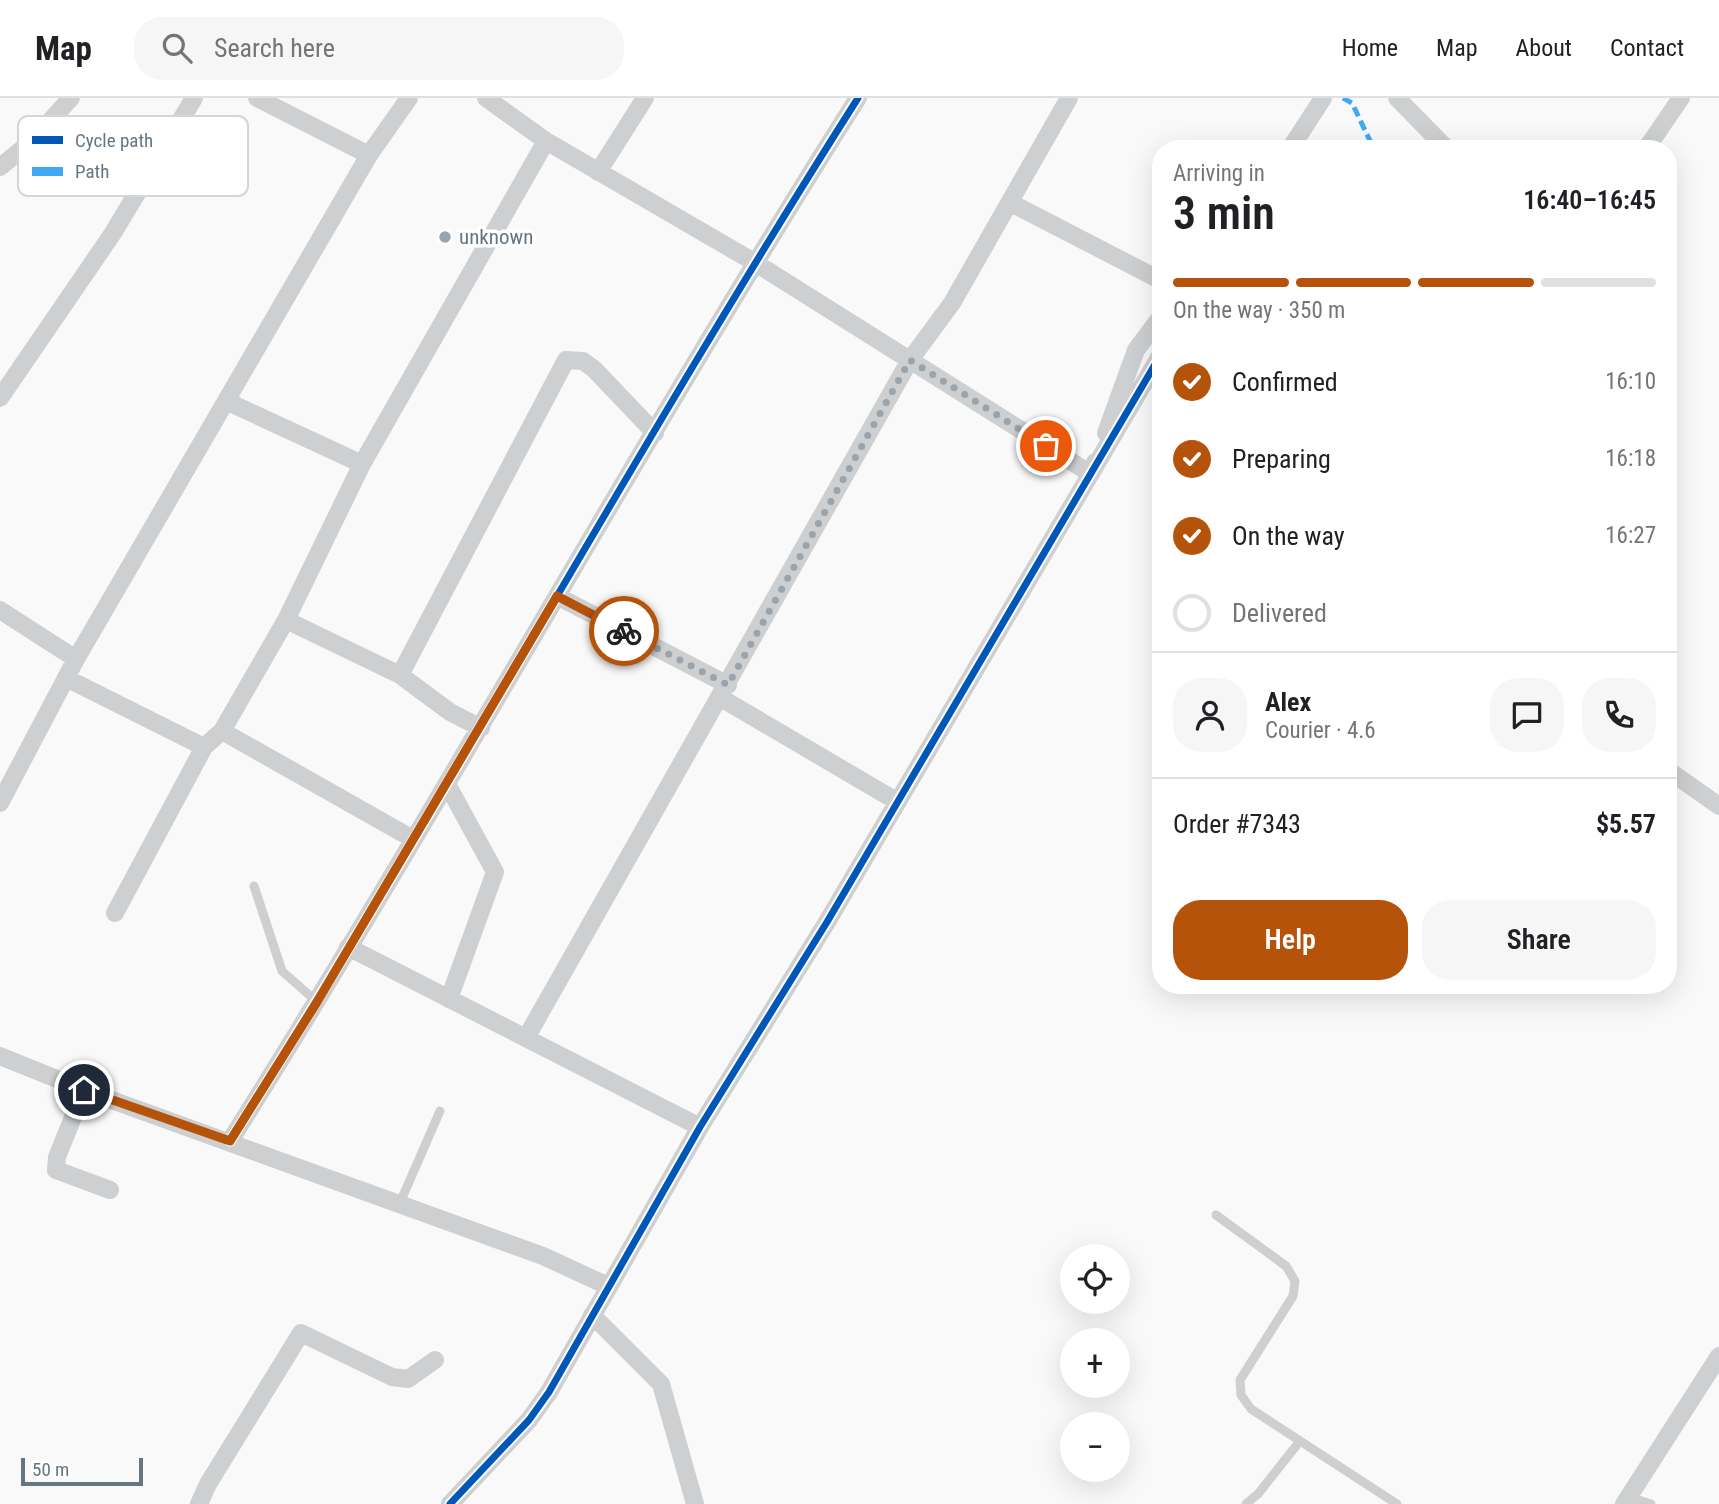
<!DOCTYPE html>
<html lang="en">
<head>
<meta charset="utf-8">
<style>
	body { margin:0; font-family:"Roboto Condensed",sans-serif; background:#f6f6f6; color:#202124; height:100vh; display:flex; flex-direction:column; font-size:26px; white-space:nowrap }
	* { box-sizing:border-box; margin:0 }
	p { font-size:23px; color:#757577 }
	.icon { flex:none; width:38px; height:38px; fill:none; stroke:currentColor; stroke-width:2; stroke-linecap:round; stroke-linejoin:round }
	.map { position:relative; flex:1; overflow:hidden }
	.side { position:absolute; left:1152px; top:42px; width:525px; height:854px; display:flex; flex-direction:column; background:#fff; border-radius:28px; box-shadow:0 7px 28px #0002 }
	.side>* { flex:none }
	.buttons { position:absolute; left:1060px; top:1146px; display:grid; gap:14px }
	.buttons a { display:grid; place-items:center; width:70px; height:70px; border-radius:50%; background:#fff; box-shadow:0 7px 28px #0002; font-size:35px }
	.scale { position:absolute; left:21px; bottom:18px; width:122px; box-sizing:border-box; padding-left:7px; border:4px solid #657683; border-top:0; font-size:19px; line-height:24px; white-space:nowrap; color:#657683; -webkit-text-stroke:5px #fff; paint-order:stroke }
	.pin { position:absolute; display:grid; place-items:center; width:60px; height:60px; color:#fff; margin:-30px; border:4px solid #fff; border-radius:50%; box-shadow:0 2px 7px #0007 }
	.courier { position:absolute; display:grid; place-items:center; width:70px; height:70px; margin:-35px; border:5px solid #b45309; border-radius:50%; background:#fff; color:#222; box-shadow:0 2px 9px #0007 }
	.headline em { font-style:normal; font-weight:600 }
	.headline div { display:flex; flex-direction:column-reverse }
	.headline { display:flex; align-items:center; justify-content:space-between; height:119px; padding:0 21px }
	h1 { font-size:46px; font-weight:600; line-height:52px }
	.bar { display:grid; grid-template-columns:repeat(4,1fr); gap:10px 7px; align-content:center; height:84px; padding:0 21px }
	.bar i { height:9px; border-radius:5px; background:#e0e0e0 }
	.bar .active { background:#b45309 }
	.bar p { grid-column:span 4 }
	.line { display:flex; align-items:center; gap:18px; padding:0 21px; border-top:2px solid #e0e0e0 }
	.line div { flex:1 }
	.round { display:grid; place-items:center; flex:none; width:74px; height:74px; border-radius:28px; background:#f6f6f6 }
	ol { padding:0 21px; list-style:none }
	li { display:flex; align-items:center; gap:21px; height:77px }
	li p { margin-inline-start:auto }
	li .icon { padding:7px; border-radius:50%; background:#b45309; color:#fff; stroke-width:4 }
	li:last-child { color:#757577 }
	li i { width:38px; height:38px; border:4px solid #e0e0e0; border-radius:50% }
	.primary-button { display:flex; gap:14px; margin-top:auto; padding:14px 21px }
	.primary-button a { flex:1; height:80px; border-radius:28px; background:#b45309; color:#fff; font-size:28px; font-weight:600; line-height:80px; text-align:center }
	.primary-button a+a { background:#f6f6f6; color:#202124 }
	header { display:flex; align-items:center; gap:42px; box-sizing:border-box; height:98px; padding:0 35px; background:#fff; border-bottom:2px solid #e0e0e0 }
	header strong { font-size:33px }
	nav { display:flex; gap:38px; margin-inline-start:auto; font-size:24px }
	.search { width:490px; height:63px; background:#f6f6f6; display:flex; align-items:center; gap:18px; box-sizing:border-box; padding:0 24px; border-radius:28px; color:#757577; font-size:26px }
	.map>svg:first-child { display:block }
</style>
</head>
<body>
<header>
<strong>Map</strong>
<div class="search"><svg class="icon" aria-label="search" viewBox="0 0 24 24"><circle cx="10" cy="10" r="6"/><path d="M15 15l6 6"/></svg>Search here</div>
<nav><a>Home</a><a>Map</a><a>About</a><a>Contact</a></nav>
</header>
<div class="map">
<svg width="1719" height="1406" viewBox="0 0 1719 1406">
	<rect width="100%" height="100%" fill="#f9f9f9"/>
	<g fill="none" stroke-linecap="round" stroke-linejoin="round">
		<path stroke="#cecfd0" stroke-width="9" d="M254,788L282,873L317,904
			M399,1107L440,1013
			M1216,1117L1286,1168L1295,1183L1293,1198L1240,1282L1241,1297L1251,1311L1397,1406
			M1629,1399L1651,1406
			M1246,1406L1258,1396L1300,1343"/>
		<path stroke="#cecfd0" stroke-width="18" d="M257,0L369,57
			M486,0L546,43L754,164L1091,376L1095,364
			M1397,0L1447,51
			M1290,51L1323,0
			M1646,51L1681,0
			M0,69L31,44L71,0
			M598,74L645,0
			M1011,105L1160,182
			M0,300L113,135L194,0
			M226,303L362,366
			M1106,335L1136,252L1160,220
			M557,498L728,587
			M0,512L76,561
			M286,522L400,577
			M66,580L204,649
			M721,600L898,704
			M481,630L450,614L400,577L566,262L583,263L594,271L655,335
			M222,633L413,741
			M1668,672L1719,708
			M447,686L495,774L449,901
			M0,705L76,561L369,57L409,0
			M115,815L204,649L222,633L286,522L362,366L546,43
			M348,849L700,1029
			M526,940L910,262L952,205L1069,0
			M0,958L84,992L543,1158L608,1188
			M84,992L57,1059L56,1072L110,1092
			M230,1043C446,700 640,343 858,0
			M592,1217L661,1286L695,1406
			M199,1406L208,1386L301,1235L392,1279L408,1281L435,1262
			M450,1406L529,1322L549,1294L700,1029L827,824L1160,258
			M1624,1406L1719,1258"/>
		<path stroke="#3fa9f5" stroke-width="5" stroke-dasharray="10 5" stroke-linecap="butt" d="M1343,0L1352,5L1374,51"/>
		<g stroke="#fff" stroke-width="11">
			<path id="cycleway" d="M230,1043C446,700 640,343 858,0
				M450,1406L529,1322L549,1294L700,1029L827,824L1160,258"/>
		</g>
		<use href="#cycleway" stroke="#0057b8" stroke-width="7"/>
	</g>
	<g fill="none" stroke-linecap="round" stroke-linejoin="round">
		<path stroke="#99a4ac" stroke-width="7" stroke-dasharray="0 12.6" d="M624,533L728,587L910,262L1046,348"/>
		<path stroke="#b45309" stroke-width="9" d="M84,992L230,1043L317,904L557,498L624,533"/>
	</g>
	<circle fill="#99a4ac" stroke="#fff" stroke-width="2.5" cx="445" cy="139" r="7"/>
	<g text-anchor="middle" dominant-baseline="central" stroke-width="7" stroke-linejoin="round" paint-order="stroke">
		<g font-size="21" fill="#657683" stroke="#fff" text-anchor="start">
			<text x="459" y="139">unknown</text>
		</g>
	</g>
	<rect x="18" y="18" width="230" height="80" rx="10" fill="#fff" stroke="#d1d6da" stroke-width="2"/>
	<rect x="32" y="38" width="31" height="8" fill="#0057b8"/>
	<rect x="32" y="69" width="31" height="9" fill="#3fa9f5"/>
	<g font-size="19" fill="#657683">
		<text x="75" y="49">Cycle path</text>
		<text x="75" y="80">Path</text>
	</g>
</svg>
<div class="buttons">
<a><svg class="icon" aria-label="locate" viewBox="0 0 24 24"><circle cx="12" cy="12" r="6"/><path d="M12 2v4M12 18v4M2 12h4M18 12h4"/></svg></a>
<a>+</a>
<a>−</a>
</div>
<div class="scale">50 m</div>
<div class="pin" style="left:1046px;top:348px;background:#ea580c"><svg class="icon" aria-label="bag" viewBox="0 0 24 24"><path d="M5 8h14l-1 12H6zM9 8a3 3 0 0 1 6 0"/></svg></div>
<div class="pin" style="left:84px;top:992px;background:#1f2937"><svg class="icon" aria-label="home" viewBox="0 0 24 24"><path d="M3 11l9-7 9 7M6 9v11h12V9"/></svg></div>
<div class="courier" style="left:624px;top:533px"><svg class="icon" aria-label="bike" viewBox="0 0 24 24"><circle cx="6" cy="16" r="4"/><circle cx="18" cy="16" r="4"/><path d="M6 16l4-8h5l3 8M10 8l3 8H6M13 5h3"/></svg></div>
<section class="side">
<div class="headline"><div><h1>3 min</h1><p>Arriving in</p></div><em>16:40–16:45</em></div>
<div class="bar"><i class="active"></i><i class="active"></i><i class="active"></i><i></i><p>On the way · 350 m</p></div>
<ol>
<li><svg class="icon" aria-label="check" viewBox="0 0 24 24"><path d="M5 12l5 5 9-10"/></svg>Confirmed<p>16:10</p></li>
<li><svg class="icon" aria-label="check" viewBox="0 0 24 24"><path d="M5 12l5 5 9-10"/></svg>Preparing<p>16:18</p></li>
<li><svg class="icon" aria-label="check" viewBox="0 0 24 24"><path d="M5 12l5 5 9-10"/></svg>On the way<p>16:27</p></li>
<li><i></i>Delivered</li>
</ol>
<div class="line" style="height:126px"><a class="round"><svg class="icon" aria-label="person" viewBox="0 0 24 24"><circle cx="12" cy="8" r="4"/><path d="M4 21q1-7 8-7t8 7"/></svg></a><div><b>Alex</b><p>Courier · 4.6</p></div><a class="round"><svg class="icon" aria-label="chat" viewBox="0 0 24 24"><path d="M4 5h16v11H9l-5 4z"/></svg></a><a class="round"><svg class="icon" aria-label="phone" viewBox="0 0 24 24"><path d="M5 4h4l2 5-3 2q2 4 5 5l2-3 5 2v4C11 20 4 13 5 4z"/></svg></a></div>
<div class="line" style="height:91px"><div>Order #7343</div><b>$5.57</b></div>
<div class="primary-button"><a>Help</a><a>Share</a></div>
</section>
</div>
</body>
</html>
